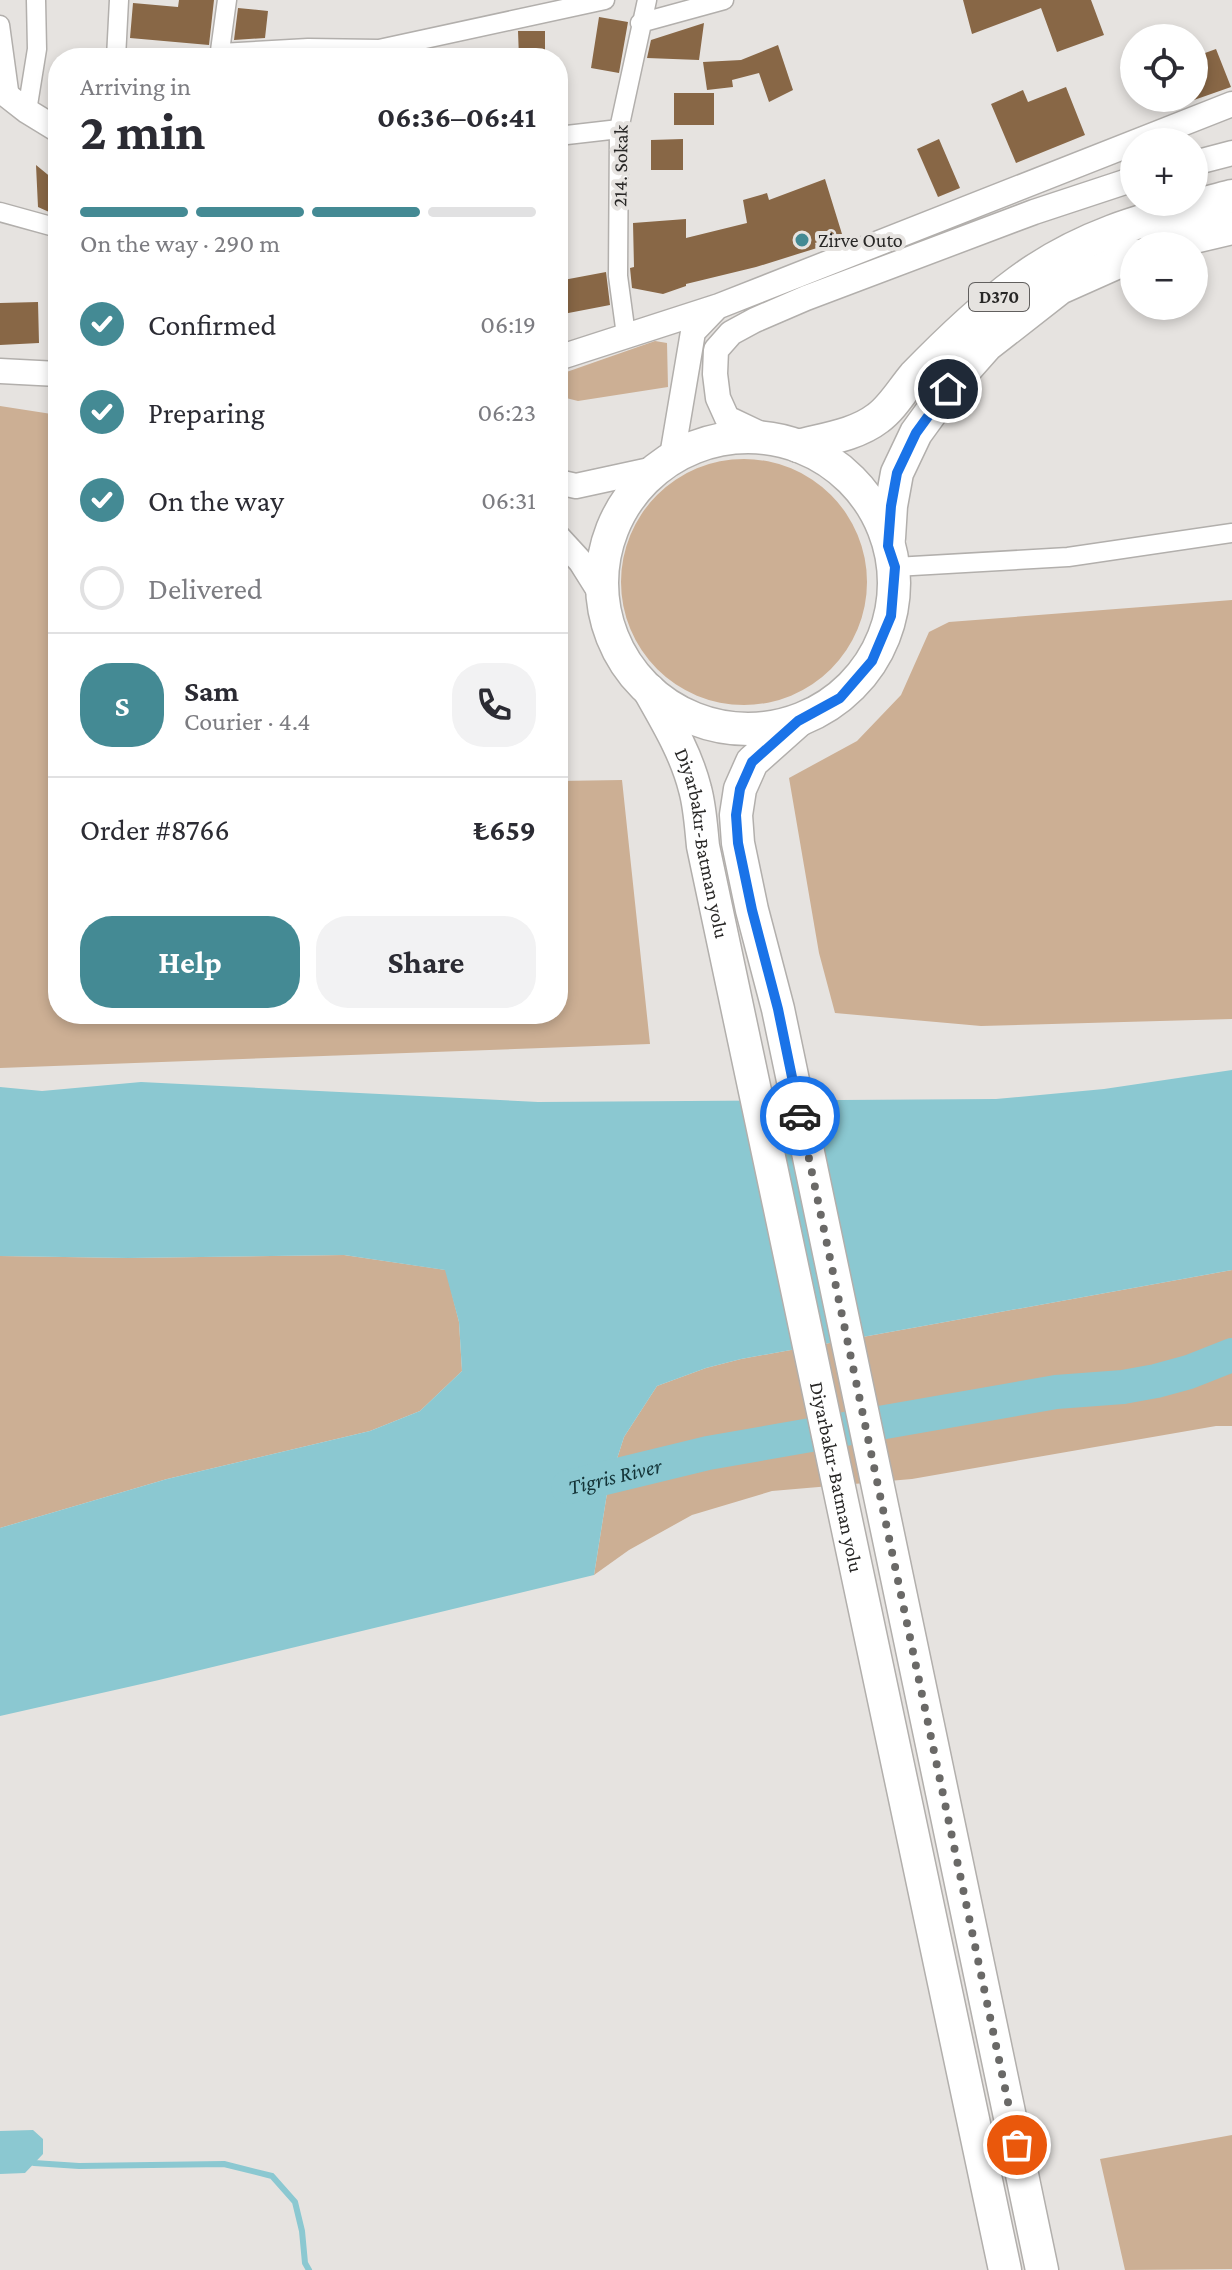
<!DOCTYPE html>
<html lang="en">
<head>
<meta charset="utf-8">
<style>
	body { margin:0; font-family:"Crimson Pro",serif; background:#f2f2f3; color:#2b2b33; height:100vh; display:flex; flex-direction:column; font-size:30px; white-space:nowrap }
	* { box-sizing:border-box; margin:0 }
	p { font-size:26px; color:#7c7c81 }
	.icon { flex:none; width:44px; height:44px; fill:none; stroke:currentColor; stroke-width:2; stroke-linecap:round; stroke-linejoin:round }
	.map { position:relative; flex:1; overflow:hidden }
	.sheet { position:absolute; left:48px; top:48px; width:520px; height:976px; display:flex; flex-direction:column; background:#fff; border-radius:32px; box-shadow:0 4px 12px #0003 }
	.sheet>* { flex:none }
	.fabs { position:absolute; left:1120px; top:24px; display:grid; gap:16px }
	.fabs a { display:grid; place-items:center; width:88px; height:88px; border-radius:50%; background:#fff; box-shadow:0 4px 12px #0003; font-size:40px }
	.pin { position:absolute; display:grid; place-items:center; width:68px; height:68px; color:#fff; margin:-34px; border:4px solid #fff; border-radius:50%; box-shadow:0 2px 8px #0007 }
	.courier { position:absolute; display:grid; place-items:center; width:80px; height:80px; margin:-40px; border:6px solid #1a73e8; border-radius:50%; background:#fff; color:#222; box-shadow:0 2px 10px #0007 }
	.summary em { font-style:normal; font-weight:700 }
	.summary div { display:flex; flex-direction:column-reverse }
	.summary { display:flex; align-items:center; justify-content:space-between; height:136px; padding:0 32px }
	h1 { font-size:52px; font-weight:700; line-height:60px }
	.bar { display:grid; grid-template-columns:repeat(4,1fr); gap:12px 8px; align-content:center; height:96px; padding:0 32px }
	.bar i { height:10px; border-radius:6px; background:#e1e1e2 }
	.bar .current { background:#448a94 }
	.bar p { grid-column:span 4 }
	.line { display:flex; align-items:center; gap:20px; padding:0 32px; border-top:2px solid #e1e1e2 }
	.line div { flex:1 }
	.round { display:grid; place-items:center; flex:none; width:84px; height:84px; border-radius:32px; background:#f2f2f3 }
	ol { padding:0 32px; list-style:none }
	li { display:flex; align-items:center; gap:24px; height:88px }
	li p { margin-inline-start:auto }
	li .icon { padding:8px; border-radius:50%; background:#448a94; color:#fff; stroke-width:4 }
	li:last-child { color:#7c7c81 }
	li i { width:44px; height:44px; border:4px solid #e1e1e2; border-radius:50% }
	.button { display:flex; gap:16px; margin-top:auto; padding:16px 32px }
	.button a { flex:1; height:92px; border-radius:32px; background:#448a94; color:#fff; font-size:32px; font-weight:700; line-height:92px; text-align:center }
	.button a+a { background:#f2f2f3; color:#2b2b33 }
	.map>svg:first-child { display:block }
</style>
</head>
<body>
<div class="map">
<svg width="1232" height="2270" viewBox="0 0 1232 2270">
	<rect width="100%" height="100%" fill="#e6e3e0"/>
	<path fill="#ccaf94" d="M655,341L667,343L668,387L578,401L558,396V375Z
		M0,406L58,415V1014H558V781L622,780L650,1044L0,1068Z
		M621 582a123 123 0 1 1 246 0a123 123 0 1 1-246 0Z
		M1232,600V1019L981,1026L835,1013L819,953L789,778L857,741L901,695L929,632L949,622Z
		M344,1255L446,1270L459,1322L462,1371L420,1411L370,1431L167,1479L0,1528V1256L128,1258Z
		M1232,1270V1426H1216L912,1479L772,1491L692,1515L629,1550L594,1575L608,1487L624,1437L657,1386L706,1368L741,1359Z
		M1232,2135V2269L1125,2270L1100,2159Z"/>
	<path fill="#8bc8d1" d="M1232,1070V1270L741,1359L706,1368L657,1386L624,1437L608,1487L594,1575L159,1680L0,1716V1528L167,1479L370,1431L420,1411L462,1371L459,1322L445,1270L344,1255L128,1258L0,1256V1087L42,1091L141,1082L538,1102L996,1099L1104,1089Z
		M33,2130L43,2139V2154L25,2173L0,2174V2131Z"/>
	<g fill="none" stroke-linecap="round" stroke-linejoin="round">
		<path stroke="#8bc8d1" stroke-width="6" d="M34,2163L79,2166L224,2164L272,2176L295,2202L302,2231L305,2263L309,2270"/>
		<path stroke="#8bc8d1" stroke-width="34" id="s1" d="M568,1487L708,1453L1056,1392L1123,1387L1156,1381L1189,1372L1232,1355"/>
	</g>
	<path fill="#886746" d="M179,0H214L209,45L130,38L133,3L178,7Z
		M963,0H1091L1104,35L1057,52L1041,8L972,34Z
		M238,8L268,11L265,38L234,40Z
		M599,17L628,22L619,73L591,68Z
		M704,23L699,60L647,58L651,40Z
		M518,31H545V58H519Z
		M778,45L793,90L769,102L759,73L732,80L733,87L707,90L703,62L741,60Z
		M1216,49L1231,87L1194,100V57Z
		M1066,87L1085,135L1016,163L991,104L1023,90L1028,102Z
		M674,93H714V125H674Z
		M683,139V170H651V140Z
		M939,139L960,188L938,197L917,149Z
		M36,165L58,183V216L38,207Z
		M825,179L842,234L815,243L817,248L756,267L686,284V286L663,294L632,288L630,268L634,267L633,223L686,219V238L747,223L743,200L767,193L769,200Z
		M606,272L610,305L558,315V281Z
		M38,302L39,343L0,345V303Z"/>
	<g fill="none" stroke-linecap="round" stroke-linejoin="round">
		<g stroke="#b2afac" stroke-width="21">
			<path id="street" d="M640,23L724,0
				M0,25L10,98
				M220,53L308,48L379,49L605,0
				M116,58L119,0
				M219,58L227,0
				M27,111L37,49L36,0
				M558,136L619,129
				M0,212L58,228
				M626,335L618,276L619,129L647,0
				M895,567L1068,557L1232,533"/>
		</g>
		<g stroke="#b2afac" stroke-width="27">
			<path id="secondary" d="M0,90L27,111L58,130
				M1194,163L1232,153
				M558,358L719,306L1232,104
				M0,371L58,374
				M767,437L727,418L718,398L715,374L716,350L731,333L755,320L806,298L1034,212L1134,179
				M672,456L693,332L717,307
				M558,482L576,486L659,468
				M558,537L581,562L603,597"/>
		</g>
		<g stroke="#b2afac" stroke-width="35">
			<g id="highway">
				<path d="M1156,246L1232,228"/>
				<circle cx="748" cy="583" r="146"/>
				<path d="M798,446C825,439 856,435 878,418C892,408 903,389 914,376C947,342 980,310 1018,282C1085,232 1153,217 1232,196"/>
				<path d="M889,538L891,506L897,473L916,433L948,389L987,345L1060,288L1134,255"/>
				<path id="s2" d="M649,690C667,722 686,753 695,789C700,807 701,827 703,846L1005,2270"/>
				<path d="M798,721L752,762L740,789L736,815L738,843L752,910L778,1009L1042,2270"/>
			</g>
		</g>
		<use href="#street" stroke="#fff" stroke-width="18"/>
		<use href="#secondary" stroke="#fff" stroke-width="24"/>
		<use href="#highway" stroke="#fff" stroke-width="32"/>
	</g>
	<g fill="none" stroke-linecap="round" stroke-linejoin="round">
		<path stroke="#6a6967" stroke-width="8" stroke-dasharray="0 14.4" d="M800,1116L1017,2145"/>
		<path stroke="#1a73e8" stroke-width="10" d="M800,1116L778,1009L752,910L738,843L736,815L740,789L752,762L798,721L840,698L872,661L891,616L895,567L888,546L891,506L897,473L916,433L948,389"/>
	</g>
	<circle fill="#448a94" stroke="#e6e3e0" stroke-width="3" cx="802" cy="240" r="8"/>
	<g text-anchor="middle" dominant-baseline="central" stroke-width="8" stroke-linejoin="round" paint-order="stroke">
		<rect fill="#e6e3e0" stroke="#615f5e" stroke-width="2" x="969" y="283" width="60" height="28" rx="6"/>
		<g font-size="18" font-weight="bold" fill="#282726">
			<text x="999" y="297">D370</text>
		</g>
		<g font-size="20" fill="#282726" stroke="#e6e3e0">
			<text transform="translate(620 166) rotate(-89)">214. Sokak</text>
			<text stroke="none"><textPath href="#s2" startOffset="164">Diyarbakır-Batman yolu</textPath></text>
			<text stroke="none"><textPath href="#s2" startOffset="812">Diyarbakır-Batman yolu</textPath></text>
		</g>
		<g font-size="20" fill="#282726" stroke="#e6e3e0" text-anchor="start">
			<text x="818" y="240">Zirve Outo</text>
		</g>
		<g font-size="22" font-style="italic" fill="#133337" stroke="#e6e3e0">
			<text stroke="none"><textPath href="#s1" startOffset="48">Tigris River</textPath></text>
		</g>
	</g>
</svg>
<div class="fabs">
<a><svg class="icon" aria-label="locate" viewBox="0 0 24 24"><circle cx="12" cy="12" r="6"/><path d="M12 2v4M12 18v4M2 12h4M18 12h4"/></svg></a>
<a>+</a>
<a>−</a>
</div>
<div class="pin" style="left:1017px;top:2145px;background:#ea580c"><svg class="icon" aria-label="bag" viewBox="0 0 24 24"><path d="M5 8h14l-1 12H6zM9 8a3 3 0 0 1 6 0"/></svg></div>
<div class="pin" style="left:948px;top:389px;background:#1f2937"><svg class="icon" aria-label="home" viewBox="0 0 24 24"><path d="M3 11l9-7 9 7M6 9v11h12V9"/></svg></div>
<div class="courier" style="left:800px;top:1116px"><svg class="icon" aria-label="car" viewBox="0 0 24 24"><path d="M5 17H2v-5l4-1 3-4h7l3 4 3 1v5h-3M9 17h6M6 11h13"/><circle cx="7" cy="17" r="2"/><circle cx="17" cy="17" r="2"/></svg></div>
<section class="sheet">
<div class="summary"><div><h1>2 min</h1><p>Arriving in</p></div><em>06:36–06:41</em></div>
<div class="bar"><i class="current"></i><i class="current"></i><i class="current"></i><i></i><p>On the way · 290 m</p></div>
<ol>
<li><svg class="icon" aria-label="check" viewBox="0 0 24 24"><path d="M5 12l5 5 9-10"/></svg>Confirmed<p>06:19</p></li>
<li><svg class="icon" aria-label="check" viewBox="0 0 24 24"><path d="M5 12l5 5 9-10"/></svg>Preparing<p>06:23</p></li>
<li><svg class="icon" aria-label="check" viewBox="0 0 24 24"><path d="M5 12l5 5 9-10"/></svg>On the way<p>06:31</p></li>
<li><i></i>Delivered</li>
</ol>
<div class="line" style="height:144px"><b class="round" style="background:#448a94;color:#fff">S</b><div><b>Sam</b><p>Courier · 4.4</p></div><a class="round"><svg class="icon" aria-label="phone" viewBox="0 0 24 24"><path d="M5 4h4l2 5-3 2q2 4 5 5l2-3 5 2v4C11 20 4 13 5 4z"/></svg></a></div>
<div class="line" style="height:104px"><div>Order #8766</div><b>₺659</b></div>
<div class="button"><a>Help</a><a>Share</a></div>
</section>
</div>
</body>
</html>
